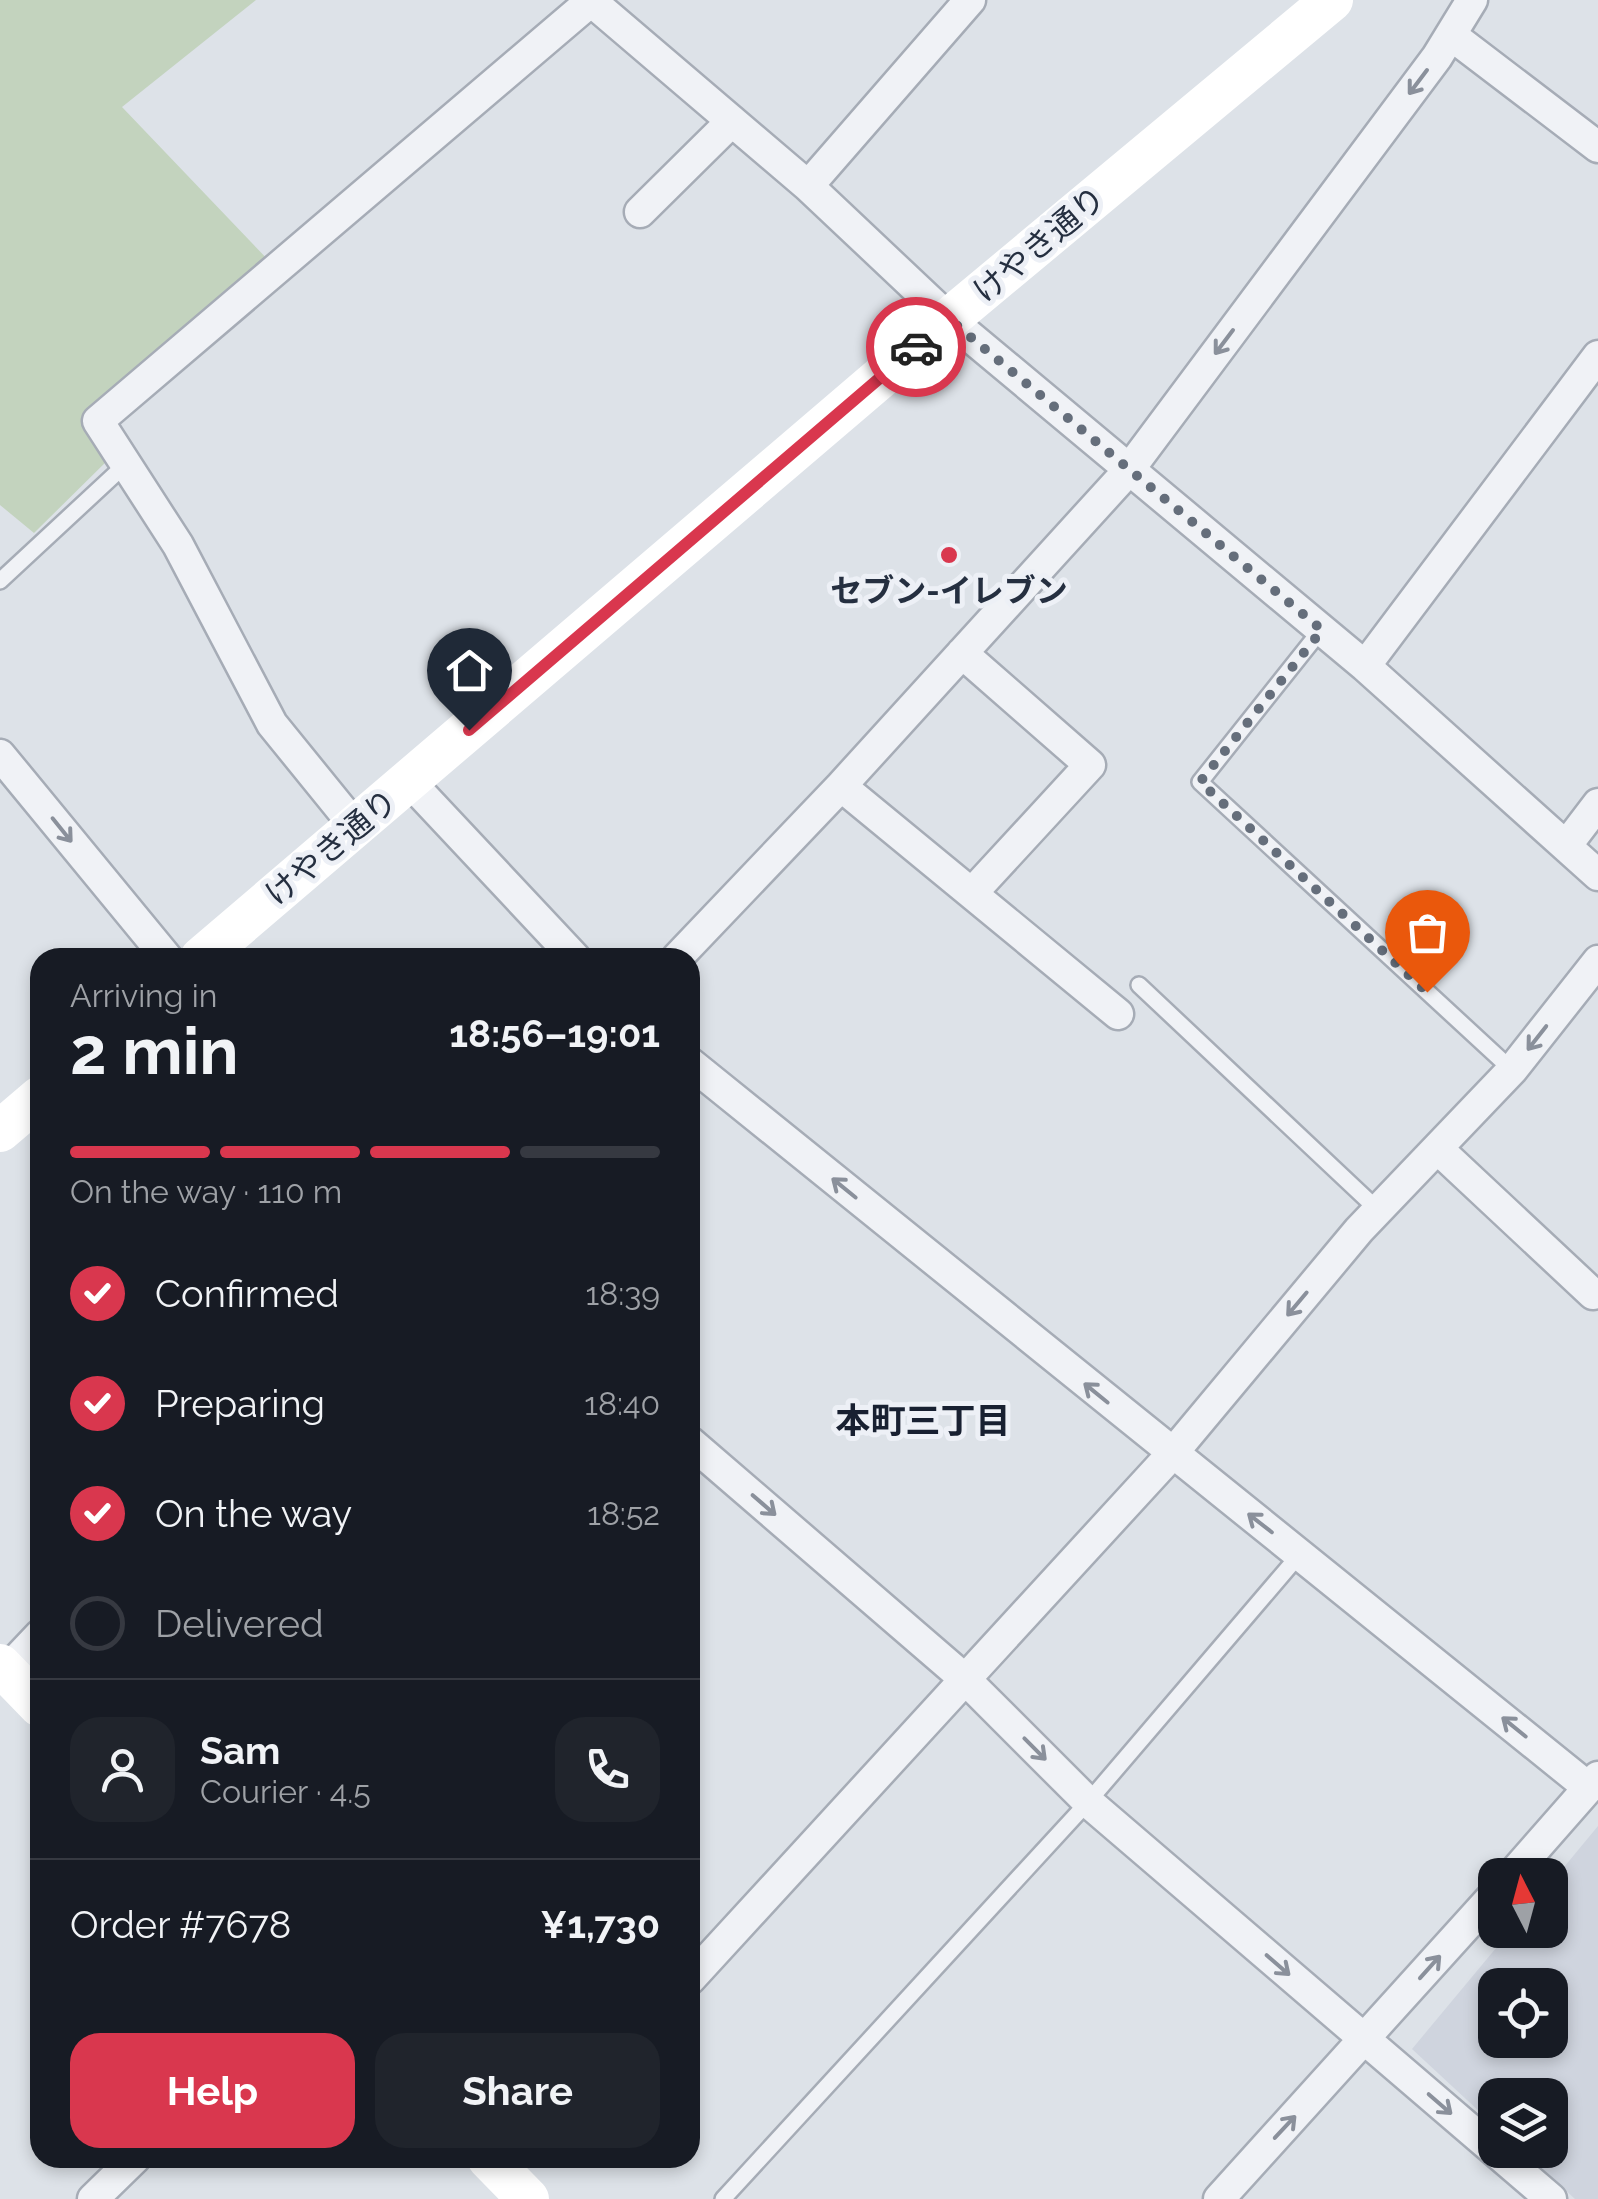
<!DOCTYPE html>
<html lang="en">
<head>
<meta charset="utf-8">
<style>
	body { margin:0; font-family:Raleway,"Noto Sans JP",sans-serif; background:#20242c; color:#f1f3f6; height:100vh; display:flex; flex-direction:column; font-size:38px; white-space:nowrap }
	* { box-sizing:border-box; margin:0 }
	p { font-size:32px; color:#9ea1a6 }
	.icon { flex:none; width:55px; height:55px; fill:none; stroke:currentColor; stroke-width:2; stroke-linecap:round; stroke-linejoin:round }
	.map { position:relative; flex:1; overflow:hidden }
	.details { position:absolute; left:30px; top:948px; width:670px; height:1220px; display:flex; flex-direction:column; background:#171b24; border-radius:30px; box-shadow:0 5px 15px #0003 }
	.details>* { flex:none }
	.needle { width:65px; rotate:354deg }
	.tools { position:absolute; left:1478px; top:1858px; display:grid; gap:20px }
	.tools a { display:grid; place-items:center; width:90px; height:90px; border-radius:20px; background:#171b24; box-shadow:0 5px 15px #0003; font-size:50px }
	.pin { position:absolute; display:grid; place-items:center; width:85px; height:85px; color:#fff; margin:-102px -42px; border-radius:50% 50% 50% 0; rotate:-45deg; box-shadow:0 0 10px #0007 }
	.pin .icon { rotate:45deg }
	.courier { position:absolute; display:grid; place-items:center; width:100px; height:100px; margin:-50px; border:8px solid #d9374e; border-radius:50%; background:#fff; color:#222; box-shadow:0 2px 12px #0007 }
	.headline em { font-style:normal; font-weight:700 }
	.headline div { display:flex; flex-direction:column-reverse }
	.headline { display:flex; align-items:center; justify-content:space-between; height:170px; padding:0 40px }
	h1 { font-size:65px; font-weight:700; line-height:75px }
	.bar { display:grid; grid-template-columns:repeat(4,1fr); gap:15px 10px; align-content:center; height:120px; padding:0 40px }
	.bar i { height:12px; border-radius:8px; background:#363941 }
	.bar .current { background:#d9374e }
	.bar p { grid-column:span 4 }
	.line { display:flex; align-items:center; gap:25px; padding:0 40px; border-top:2px solid #363941 }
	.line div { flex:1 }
	.round { display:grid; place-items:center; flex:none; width:105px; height:105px; border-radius:30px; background:#20242c }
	ol { padding:0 40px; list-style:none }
	li { display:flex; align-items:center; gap:30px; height:110px }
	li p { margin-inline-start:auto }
	li .icon { padding:10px; border-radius:50%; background:#d9374e; color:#fff; stroke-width:4 }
	li:last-child { color:#9ea1a6 }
	li i { width:55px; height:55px; border:5px solid #363941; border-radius:50% }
	.button { display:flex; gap:20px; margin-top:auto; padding:20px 40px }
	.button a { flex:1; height:115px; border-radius:30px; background:#d9374e; color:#fff; font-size:40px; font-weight:700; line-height:115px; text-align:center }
	.button a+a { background:#20242c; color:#f1f3f6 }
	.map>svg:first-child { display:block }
</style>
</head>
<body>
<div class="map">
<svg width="1598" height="2199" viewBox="0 0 1598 2199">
	<rect width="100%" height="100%" fill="#dde2e8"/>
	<path fill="#cfd4de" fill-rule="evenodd" d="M1598,1826V2199H1575L1522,2150H1550V2095H1495V2126L1412,2049L1511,1930H1550V1884ZM1495,1985H1550V2040H1495Z"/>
	<path fill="#c3d3be" d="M0,0H256L122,107L272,264L89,429L112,456L34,533L0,505Z"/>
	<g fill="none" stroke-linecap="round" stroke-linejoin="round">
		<g stroke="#a6acb6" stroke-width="20">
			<path id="service" d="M0,581L126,464
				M1321,630L1200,782L1512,1070
				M1139,985L1378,1210
				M723,2199L1088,1802L1300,1554"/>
		</g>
		<g stroke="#a6acb6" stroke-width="35">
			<path id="minor" d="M590,0L808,186L949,319L1365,666L1598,875
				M1451,35L1598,147
				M808,186L970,0
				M640,212L732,121
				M962,653L1090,765L972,893
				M1365,666L1598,356
				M0,755L167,958
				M409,781L575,958
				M841,786L1118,1014
				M354,825L272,724L178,545L98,421L591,1
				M1566,846L1598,804
				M677,958L841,786L1128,471L1437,57L1472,0
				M690,1063L1589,1788
				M1439,1150L1593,1294
				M690,1442L966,1680L1088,1802L1551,2199
				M6,1671L40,1635
				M1512,1875L1598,1777
				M690,1979L1172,1454L1359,1230L1512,1070L1598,961
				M93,2199L135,2158
				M1219,2199L1495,1894"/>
		</g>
		<use href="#service" stroke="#f0f2f6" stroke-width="15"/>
		<use href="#minor" stroke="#f0f2f6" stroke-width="30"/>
		<path stroke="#fff" stroke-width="42" d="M201,958L949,319L1332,0
			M0,1131L40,1097
			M0,1665L40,1706
			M488,2158L528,2199"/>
	</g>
	<defs><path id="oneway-shaft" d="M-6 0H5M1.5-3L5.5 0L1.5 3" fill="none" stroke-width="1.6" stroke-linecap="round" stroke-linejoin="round" transform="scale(2.5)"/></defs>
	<g stroke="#8a909b">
		<use href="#oneway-shaft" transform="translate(1418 82) rotate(127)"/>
		<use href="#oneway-shaft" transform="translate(1224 342) rotate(127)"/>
		<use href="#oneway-shaft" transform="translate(62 830) rotate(51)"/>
		<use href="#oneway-shaft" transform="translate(1537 1038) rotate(128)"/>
		<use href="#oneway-shaft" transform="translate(844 1188) rotate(-141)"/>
		<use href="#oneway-shaft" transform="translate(1297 1304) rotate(130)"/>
		<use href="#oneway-shaft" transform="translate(1096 1393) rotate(-141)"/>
		<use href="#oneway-shaft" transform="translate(764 1505) rotate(41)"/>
		<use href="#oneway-shaft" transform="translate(1260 1523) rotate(-142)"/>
		<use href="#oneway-shaft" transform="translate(1514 1727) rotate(-141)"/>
		<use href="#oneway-shaft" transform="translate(1035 1749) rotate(45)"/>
		<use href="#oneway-shaft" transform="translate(1278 1965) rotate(41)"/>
		<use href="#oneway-shaft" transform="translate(1430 1967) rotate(-48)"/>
		<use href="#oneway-shaft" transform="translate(1440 2104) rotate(41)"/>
		<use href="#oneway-shaft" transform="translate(1285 2127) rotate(-47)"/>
	</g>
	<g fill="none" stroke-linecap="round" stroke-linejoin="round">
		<path stroke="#656e7b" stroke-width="10" stroke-dasharray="0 18" d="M916,347L949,319L1322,630L1200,782L1427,992"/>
		<path stroke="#d9374e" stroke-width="12" d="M469,730L916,347"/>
	</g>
	<circle fill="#d9374e" stroke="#edf0f6" stroke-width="4" cx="949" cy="555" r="10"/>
	<g text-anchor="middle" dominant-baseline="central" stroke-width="10" stroke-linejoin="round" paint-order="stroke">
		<g font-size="32" fill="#252f40" stroke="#edf0f6">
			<text transform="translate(1039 244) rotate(-40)">けやき通り</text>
			<text transform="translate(331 847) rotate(-40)">けやき通り</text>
		</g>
		<g font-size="32" font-weight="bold" fill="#252f40" stroke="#edf0f6">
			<text x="949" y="590">セブン-イレブン</text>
		</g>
		<g font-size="35" font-weight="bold" fill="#182031" stroke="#edf0f6">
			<text x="923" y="1420">本町三丁目</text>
		</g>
	</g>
</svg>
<div class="tools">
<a><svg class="needle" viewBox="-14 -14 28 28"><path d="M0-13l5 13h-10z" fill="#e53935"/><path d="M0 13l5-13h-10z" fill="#9ea1a6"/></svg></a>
<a><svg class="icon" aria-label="locate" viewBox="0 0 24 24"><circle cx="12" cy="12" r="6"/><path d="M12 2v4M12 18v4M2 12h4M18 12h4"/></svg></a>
<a><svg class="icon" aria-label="layers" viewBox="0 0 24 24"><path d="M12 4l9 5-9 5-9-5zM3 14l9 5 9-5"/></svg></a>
</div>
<div class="pin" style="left:1427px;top:992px;background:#ea580c"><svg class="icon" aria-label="bag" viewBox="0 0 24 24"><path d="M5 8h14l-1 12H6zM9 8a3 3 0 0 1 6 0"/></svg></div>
<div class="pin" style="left:469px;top:730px;background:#1f2937"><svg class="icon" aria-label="home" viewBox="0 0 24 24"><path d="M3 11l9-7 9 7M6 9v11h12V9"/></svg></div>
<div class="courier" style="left:916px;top:347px"><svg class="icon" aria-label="car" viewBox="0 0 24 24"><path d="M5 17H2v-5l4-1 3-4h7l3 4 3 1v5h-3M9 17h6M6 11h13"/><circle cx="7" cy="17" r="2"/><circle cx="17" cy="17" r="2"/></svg></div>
<section class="details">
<div class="headline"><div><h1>2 min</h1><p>Arriving in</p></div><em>18:56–19:01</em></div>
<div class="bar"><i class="current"></i><i class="current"></i><i class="current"></i><i></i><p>On the way · 110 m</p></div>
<ol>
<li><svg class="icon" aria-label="check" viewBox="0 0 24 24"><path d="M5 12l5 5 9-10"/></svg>Confirmed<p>18:39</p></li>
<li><svg class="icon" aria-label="check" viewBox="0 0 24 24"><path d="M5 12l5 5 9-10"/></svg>Preparing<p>18:40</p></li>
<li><svg class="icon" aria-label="check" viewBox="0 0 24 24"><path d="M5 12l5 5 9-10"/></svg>On the way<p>18:52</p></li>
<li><i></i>Delivered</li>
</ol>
<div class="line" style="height:180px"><a class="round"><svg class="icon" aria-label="person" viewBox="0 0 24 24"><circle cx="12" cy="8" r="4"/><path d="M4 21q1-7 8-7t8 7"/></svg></a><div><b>Sam</b><p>Courier · 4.5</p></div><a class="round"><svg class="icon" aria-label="phone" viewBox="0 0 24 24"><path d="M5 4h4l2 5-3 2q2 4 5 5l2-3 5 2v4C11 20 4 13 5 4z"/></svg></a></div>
<div class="line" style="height:130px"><div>Order #7678</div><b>¥1,730</b></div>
<div class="button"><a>Help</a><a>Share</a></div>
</section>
</div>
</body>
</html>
